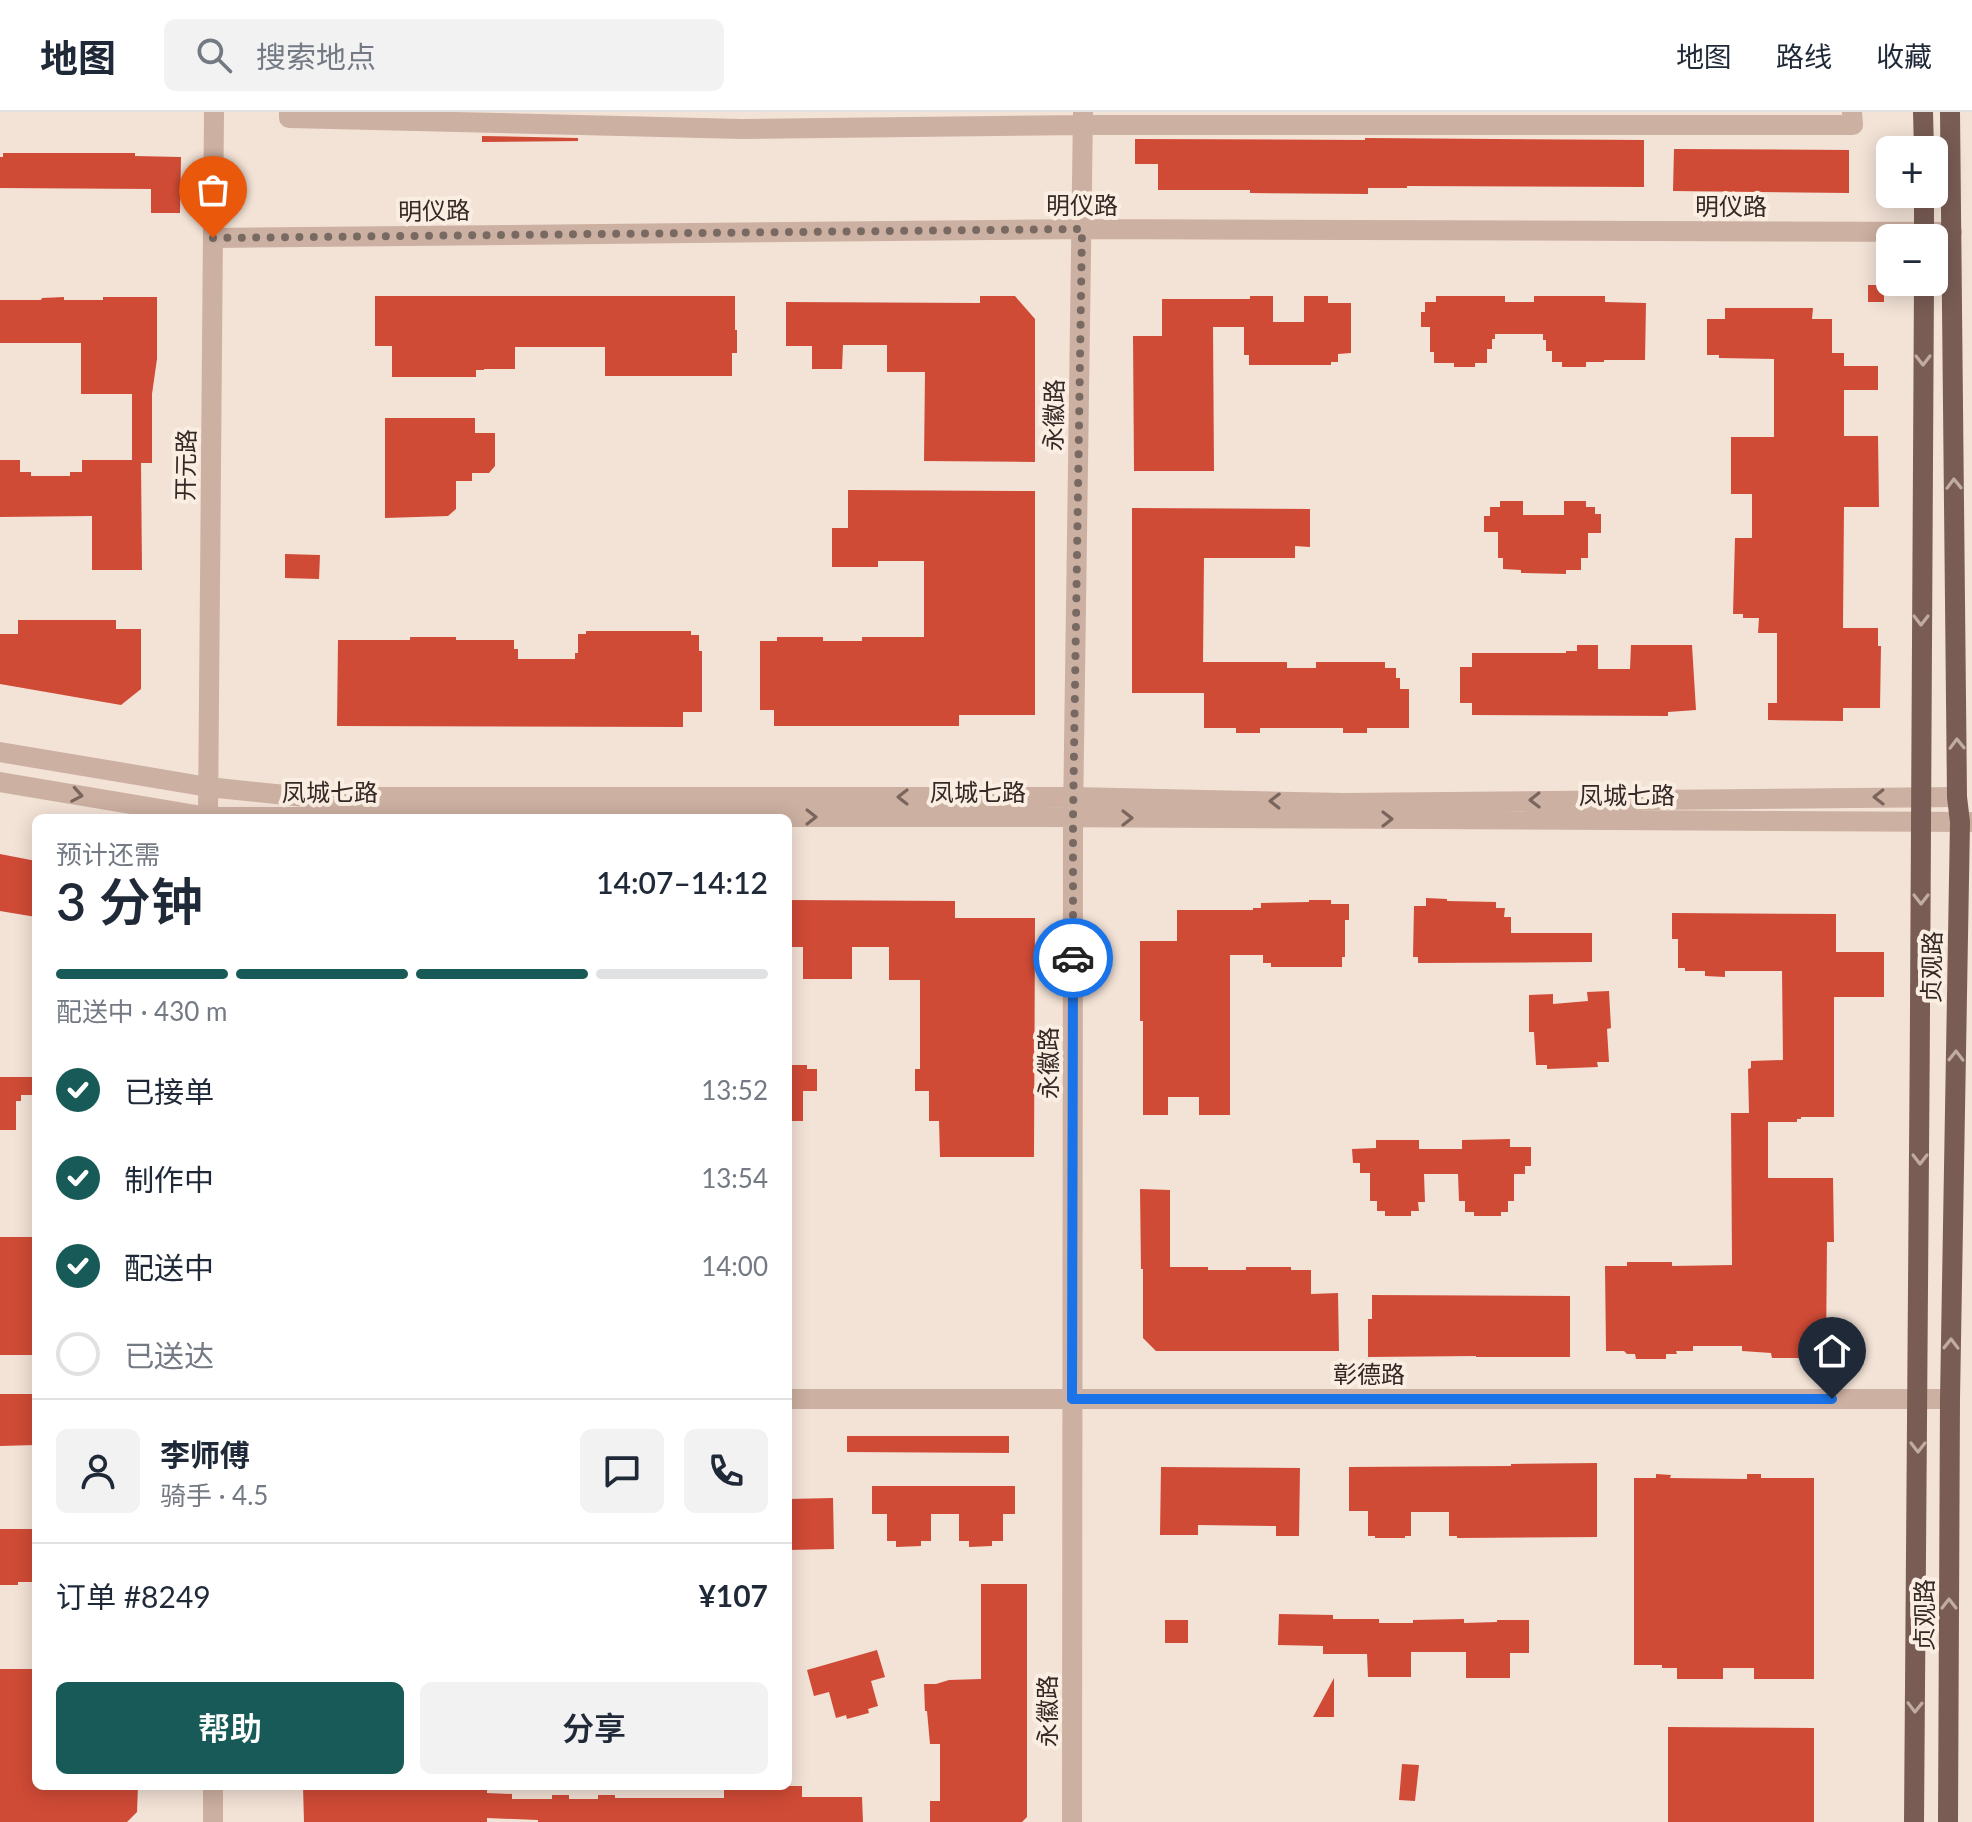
<!DOCTYPE html>
<html lang="zh">
<head>
<meta charset="utf-8">
<style>
	body { margin:0; font-family:Lato,"Noto Sans SC",sans-serif; background:#f2f2f3; color:#1f2937; height:100vh; display:flex; flex-direction:column; font-size:30px; white-space:nowrap }
	* { box-sizing:border-box; margin:0 }
	p { font-size:26px; color:#747a83 }
	.icon { flex:none; width:44px; height:44px; fill:none; stroke:currentColor; stroke-width:2; stroke-linecap:round; stroke-linejoin:round }
	.map { position:relative; flex:1; overflow:hidden }
	.side { position:absolute; left:32px; top:702px; width:760px; height:976px; display:flex; flex-direction:column; background:#fff; border-radius:12px; box-shadow:0 4px 20px #0003 }
	.side>* { flex:none }
	.fabs { position:absolute; left:1876px; top:24px; display:grid; gap:16px }
	.fabs a { display:grid; place-items:center; width:72px; height:72px; border-radius:12px; background:#fff; box-shadow:0 4px 20px #0003; font-size:40px }
	.pin { position:absolute; display:grid; place-items:center; width:68px; height:68px; color:#fff; margin:-82px -34px; border-radius:50% 50% 50% 0; rotate:-45deg; box-shadow:0 0 8px #0007 }
	.pin .icon { rotate:45deg }
	.courier { position:absolute; display:grid; place-items:center; width:80px; height:80px; margin:-40px; border:6px solid #1a73e8; border-radius:50%; background:#fff; color:#222; box-shadow:0 2px 10px #0007 }
	.summary em { font-style:normal; font-weight:600 }
	.summary div { display:flex; flex-direction:column-reverse }
	.summary { display:flex; align-items:center; justify-content:space-between; height:136px; padding:0 24px }
	h1 { font-size:52px; font-weight:600; line-height:60px }
	.bar { display:grid; grid-template-columns:repeat(4,1fr); gap:12px 8px; align-content:center; height:96px; padding:0 24px }
	.bar i { height:10px; border-radius:6px; background:#e0e1e3 }
	.bar .current { background:#175a57 }
	.bar p { grid-column:span 4 }
	.line { display:flex; align-items:center; gap:20px; padding:0 24px; border-top:2px solid #e0e1e3 }
	.line div { flex:1 }
	.round { display:grid; place-items:center; flex:none; width:84px; height:84px; border-radius:12px; background:#f2f2f3 }
	ol { padding:0 24px; list-style:none }
	li { display:flex; align-items:center; gap:24px; height:88px }
	li p { margin-inline-start:auto }
	li .icon { padding:8px; border-radius:50%; background:#175a57; color:#fff; stroke-width:4 }
	li:last-child { color:#747a83 }
	li i { width:44px; height:44px; border:4px solid #e0e1e3; border-radius:50% }
	.cta { display:flex; gap:16px; margin-top:auto; padding:16px 24px }
	.cta a { flex:1; height:92px; border-radius:12px; background:#175a57; color:#fff; font-size:32px; font-weight:600; line-height:92px; text-align:center }
	.cta a+a { background:#f2f2f3; color:#1f2937 }
	header { display:flex; align-items:center; gap:48px; box-sizing:border-box; height:112px; padding:0 40px; background:#fff; border-bottom:2px solid #e0e1e3 }
	header strong { font-size:38px }
	nav { display:flex; gap:44px; margin-inline-start:auto; font-size:28px }
	.search { width:560px; height:72px; background:#f2f2f3; display:flex; align-items:center; gap:20px; box-sizing:border-box; padding:0 28px; border-radius:12px; color:#747a83; font-size:30px }
	.map>svg:first-child { display:block }
</style>
</head>
<body>
<header>
<strong>地图</strong>
<div class="search"><svg class="icon" aria-label="search" viewBox="0 0 24 24"><circle cx="10" cy="10" r="6"/><path d="M15 15l6 6"/></svg>搜索地点</div>
<nav><a>地图</a><a>路线</a><a>收藏</a></nav>
</header>
<div class="map">
<svg width="1972" height="1710" viewBox="0 0 1972 1710">
	<rect width="100%" height="100%" fill="#f3e2d6"/>
	<path fill="#d04b36" d="M482,24L578,26V29L482,30Z
		M1365,26L1644,28V75L1407,74V76H1368V82L1250,81V78H1158V52H1135V27L1365,28Z
		M1674,37L1849,38V81L1673,79Z
		M3,41H135V44L181,45L180,101H151V77L0,76V45H3Z
		M1868,173H1884V190H1868Z
		M375,184H735V218H737V241H732V264H605V235H515V257H484V258H476V265H392V234H375Z
		M980,184H1015L1035,207V350L924,349L925,260H887V233H843L842,257H812V234H786V190L980,191Z
		M1250,184H1273V210H1304V184H1328V191H1351V241L1338,242V250H1331V253H1249V243H1244V215H1213L1214,359H1134L1133,224H1162V187H1250Z
		M1436,184H1505V190H1534V184H1605V190L1646,191L1645,248H1604V250H1586V255H1562V250H1552V239H1546V228H1543V222H1495V227H1492V237H1487V251H1475V255H1454V251H1434V240H1430V215H1421V200H1425V190H1436Z
		M64,185V188H103V185H157V247L152,282V351H141L142,458H92V404L0,405V348H20V360H31V364H70V360H82V348H132V282H81V231H0V188H41L42,186Z
		M1725,196H1813L1812,207H1832V241H1844V254H1878V278H1844V324H1878L1879,395H1844L1843,516H1878V534H1881L1880,596H1843V609L1768,608V591H1777V521H1758L1759,506H1743V502H1733L1735,426H1752V382H1731V325H1774V247L1719,246V243H1707V207H1725Z
		M385,306H475V321H495V354L489,361H472V369H456V397L448,404L385,406Z
		M848,378L1035,379V603H959V614H774V598H760V529H777V525H823V529H862V525H924V449H878V455H832V416H848Z
		M1500,389H1523V403H1564V389H1586V395H1595V402H1601V421H1588V446H1581V458H1566V462L1521,461V458L1503,457V446H1498V420H1484V404H1490V395H1500Z
		M1132,396L1310,397V435L1295,434V446H1204L1203,550H1287V556H1316V550H1385V556H1396V566H1400V577H1409V616H1367V621H1343V616H1260V621H1236V616H1204V581H1132Z
		M285,442L320,443L319,467L285,466Z
		M18,508H116V517H141V577L121,593L0,572V522H18Z
		M586,519H691V523H699V539H702V600H683V615L337,614L338,528H410V525H456V528H514V537H518V547H575V541H578V522H586Z
		M1577,533H1598V557H1630L1631,533H1692L1696,598L1668,600V604L1472,603V591H1460V555H1472V541H1566V539H1577Z
		M0,742L36,749V805L0,799Z
		M1426,786L1447,787V789L1496,790V796H1505L1504,805H1511V821H1592V850L1418,851V845H1413L1414,794H1426Z
		M788,788L955,789V806H1035L1034,1045H940L939,1009H929V979H915V957H920V868H889V835H852V867H803V835H788Z
		M1309,788H1331V792H1349V808H1345V845H1342V855H1271V851H1263V843H1230V1003H1199V985H1168V1003H1143V909H1140V829H1177V798H1253V796H1261V791L1309,790Z
		M1672,801L1836,802V840H1884V885H1834V1005H1801V1007H1797V1010H1768V1066H1833L1834,1130H1827L1826,1241H1802V1246H1772L1771,1241L1742,1239V1234H1693V1239H1676L1677,1242H1666V1247H1636L1635,1242H1627L1624,1239H1606L1605,1154H1627V1150H1672V1154L1732,1153L1731,1001H1749L1748,957L1751,956V949L1783,948L1782,859H1725V865L1705,864V859H1685V856H1678V827H1672Z
		M1609,879L1611,916L1607,917L1609,950H1597L1598,955L1547,957V953H1536L1534,920H1529V883L1553,882V892L1588,889L1587,880Z
		M788,953H807V957H817V979H803V1009H788Z
		M0,965H36V983H21V989H16V1018H0Z
		M1510,1027V1035H1531V1054H1525V1062H1514V1089H1508V1100H1501V1104H1474V1100H1465V1089H1459L1458,1062H1424L1425,1090H1418L1419,1099H1411V1104H1385V1099H1377V1089H1370V1061H1360V1051H1353L1352,1037L1376,1036V1028H1419V1037H1462V1028Z
		M1140,1077L1170,1078V1155H1208V1158H1246V1155H1291V1158H1311V1182L1338,1181L1339,1239H1156L1143,1226V1157H1141Z
		M0,1125H36V1243H0Z
		M1372,1183L1570,1184V1245H1476V1244L1368,1245V1207H1372Z
		M0,1282H36V1333L0,1334Z
		M847,1324H1009V1341L847,1340Z
		M1597,1351V1425L1457,1426V1424H1449V1400H1411V1424H1405V1426H1375V1424H1368V1399H1349V1355L1511,1354V1352Z
		M1161,1355L1300,1356L1299,1424H1276V1414L1198,1413V1423H1160Z
		M1656,1362L1671,1363L1670,1366L1747,1367V1362H1761V1366H1814V1567H1754V1556H1723V1567H1677V1556H1662V1553H1634V1366H1656Z
		M872,1374H1015V1402H1003V1429H992V1434L969,1435V1429H959V1402H931V1429H921V1434L896,1435V1429H887V1402H872Z
		M833,1386L834,1437L788,1438V1387Z
		M0,1417H36V1470H18V1473H0Z
		M981,1472H1027V1705L1022,1710H930V1689H940V1632H930L927,1599H925L924,1572H936L949,1568L981,1567Z
		M1279,1502L1333,1503V1507H1379V1511H1413V1508L1464,1507V1511L1497,1510V1508H1529V1541H1510V1566H1466V1540H1411V1565H1368L1367,1542H1323V1534L1278,1533Z
		M1165,1508H1188V1531H1165Z
		M877,1538L885,1565L871,1569L878,1594L868,1597L869,1601L847,1607L846,1603L836,1606L829,1580L814,1584L807,1558Z
		M0,1557H36V1674H138L137,1700L127,1710H0Z
		M1334,1566V1605H1313Z
		M1668,1615L1814,1616V1710H1668Z
		M1402,1652L1419,1653L1415,1689L1399,1688Z
		M303,1674H487V1681L512,1682V1687H552V1683H569V1687H598V1683H615V1686H724V1677H732V1674H802V1685H862L863,1710H538V1708L487,1706V1710H304Z"/>
	<g fill="none" stroke-linecap="round" stroke-linejoin="round">
		<path stroke="#ccb0a1" stroke-width="20" d="M289,0V6L742,17L1083,13H1853L1852,0
			M213,126L1082,117L1952,120
			M0,640L208,675L305,685H1073L1343,691L1957,685
			M0,670L208,705H1037L1972,710
			M208,706L214,0
			M788,1287H1950
			M213,1674V1710
			M1072,1710L1073,706L1083,0"/>
		<path stroke="#795d54" stroke-width="20" d="M1923,0L1924,38
			M1924,82V126
			M1914,1710C1920,1197 1920,683 1924,170
			M1948,1710L1950,1287L1960,710L1957,685L1950,0"/>
	</g>
	<defs><path id="oneway-chevron" d="M-2-3.5L2.5 0L-2 3.5" fill="none" stroke-width="1.6" stroke-linecap="round" stroke-linejoin="round" transform="scale(2)"/></defs>
	<g stroke="#c0aca2">
		<use href="#oneway-chevron" transform="translate(1923 248) rotate(90)"/>
		<use href="#oneway-chevron" transform="translate(1954 372) rotate(-91)"/>
		<use href="#oneway-chevron" transform="translate(1921 508) rotate(90)"/>
		<use href="#oneway-chevron" transform="translate(1957 632) rotate(-91)"/>
		<use href="#oneway-chevron" transform="translate(1921 787) rotate(90)"/>
		<use href="#oneway-chevron" transform="translate(1956 944) rotate(-89)"/>
		<use href="#oneway-chevron" transform="translate(1920 1047) rotate(90)"/>
		<use href="#oneway-chevron" transform="translate(1951 1232) rotate(-89)"/>
		<use href="#oneway-chevron" transform="translate(1918 1335) rotate(90)"/>
		<use href="#oneway-chevron" transform="translate(1949 1492) rotate(-90)"/>
		<use href="#oneway-chevron" transform="translate(1915 1595) rotate(91)"/>
	</g>
	<g stroke="#79655d">
		<use href="#oneway-chevron" transform="translate(77 683) rotate(10)"/>
		<use href="#oneway-chevron" transform="translate(903 685) rotate(180)"/>
		<use href="#oneway-chevron" transform="translate(1879 685) rotate(179)"/>
		<use href="#oneway-chevron" transform="translate(1535 688) rotate(179)"/>
		<use href="#oneway-chevron" transform="translate(1275 689) rotate(-179)"/>
		<use href="#oneway-chevron" transform="translate(811 705)"/>
		<use href="#oneway-chevron" transform="translate(1127 706)"/>
		<use href="#oneway-chevron" transform="translate(1387 707)"/>
	</g>
	<g fill="none" stroke-linecap="round" stroke-linejoin="round">
		<path stroke="#786963" stroke-width="8" stroke-dasharray="0 14.4" d="M213,126L1082,117L1073,706V846"/>
		<path stroke="#1a73e8" stroke-width="10" d="M1073,846L1072,1287H1832"/>
	</g>
	<g text-anchor="middle" dominant-baseline="central" stroke-width="8" stroke-linejoin="round" paint-order="stroke">
		<g font-size="24" fill="#352825" stroke="#faede2">
			<text x="1082" y="92">明仪路</text>
			<text x="1731" y="93">明仪路</text>
			<text transform="translate(434 98) rotate(-1)">明仪路</text>
			<text transform="translate(1053 303) rotate(-89)">永徽路</text>
			<text transform="translate(185 353) rotate(-89)">开元路</text>
			<text x="330" y="679">凤城七路</text>
			<text x="978" y="679">凤城七路</text>
			<text x="1627" y="682">凤城七路</text>
			<text transform="translate(1931 855) rotate(-89)">贞观路</text>
			<text transform="translate(1047 951) rotate(-90)">永徽路</text>
			<text x="1369" y="1261">彰德路</text>
			<text transform="translate(1923 1503) rotate(-90)">贞观路</text>
			<text transform="translate(1046 1599) rotate(-90)">永徽路</text>
		</g>
	</g>
</svg>
<div class="fabs">
<a>+</a>
<a>−</a>
</div>
<div class="pin" style="left:213px;top:126px;background:#ea580c"><svg class="icon" aria-label="bag" viewBox="0 0 24 24"><path d="M5 8h14l-1 12H6zM9 8a3 3 0 0 1 6 0"/></svg></div>
<div class="pin" style="left:1832px;top:1287px;background:#1f2937"><svg class="icon" aria-label="home" viewBox="0 0 24 24"><path d="M3 11l9-7 9 7M6 9v11h12V9"/></svg></div>
<div class="courier" style="left:1073px;top:846px"><svg class="icon" aria-label="car" viewBox="0 0 24 24"><path d="M5 17H2v-5l4-1 3-4h7l3 4 3 1v5h-3M9 17h6M6 11h13"/><circle cx="7" cy="17" r="2"/><circle cx="17" cy="17" r="2"/></svg></div>
<section class="side">
<div class="summary"><div><h1>3 分钟</h1><p>预计还需</p></div><em>14:07–14:12</em></div>
<div class="bar"><i class="current"></i><i class="current"></i><i class="current"></i><i></i><p>配送中 · 430 m</p></div>
<ol>
<li><svg class="icon" aria-label="check" viewBox="0 0 24 24"><path d="M5 12l5 5 9-10"/></svg>已接单<p>13:52</p></li>
<li><svg class="icon" aria-label="check" viewBox="0 0 24 24"><path d="M5 12l5 5 9-10"/></svg>制作中<p>13:54</p></li>
<li><svg class="icon" aria-label="check" viewBox="0 0 24 24"><path d="M5 12l5 5 9-10"/></svg>配送中<p>14:00</p></li>
<li><i></i>已送达</li>
</ol>
<div class="line" style="height:144px"><a class="round"><svg class="icon" aria-label="person" viewBox="0 0 24 24"><circle cx="12" cy="8" r="4"/><path d="M4 21q1-7 8-7t8 7"/></svg></a><div><b>李师傅</b><p>骑手 · 4.5</p></div><a class="round"><svg class="icon" aria-label="chat" viewBox="0 0 24 24"><path d="M4 5h16v11H9l-5 4z"/></svg></a><a class="round"><svg class="icon" aria-label="phone" viewBox="0 0 24 24"><path d="M5 4h4l2 5-3 2q2 4 5 5l2-3 5 2v4C11 20 4 13 5 4z"/></svg></a></div>
<div class="line" style="height:104px"><div>订单 #8249</div><b>¥107</b></div>
<div class="cta"><a>帮助</a><a>分享</a></div>
</section>
</div>
</body>
</html>
